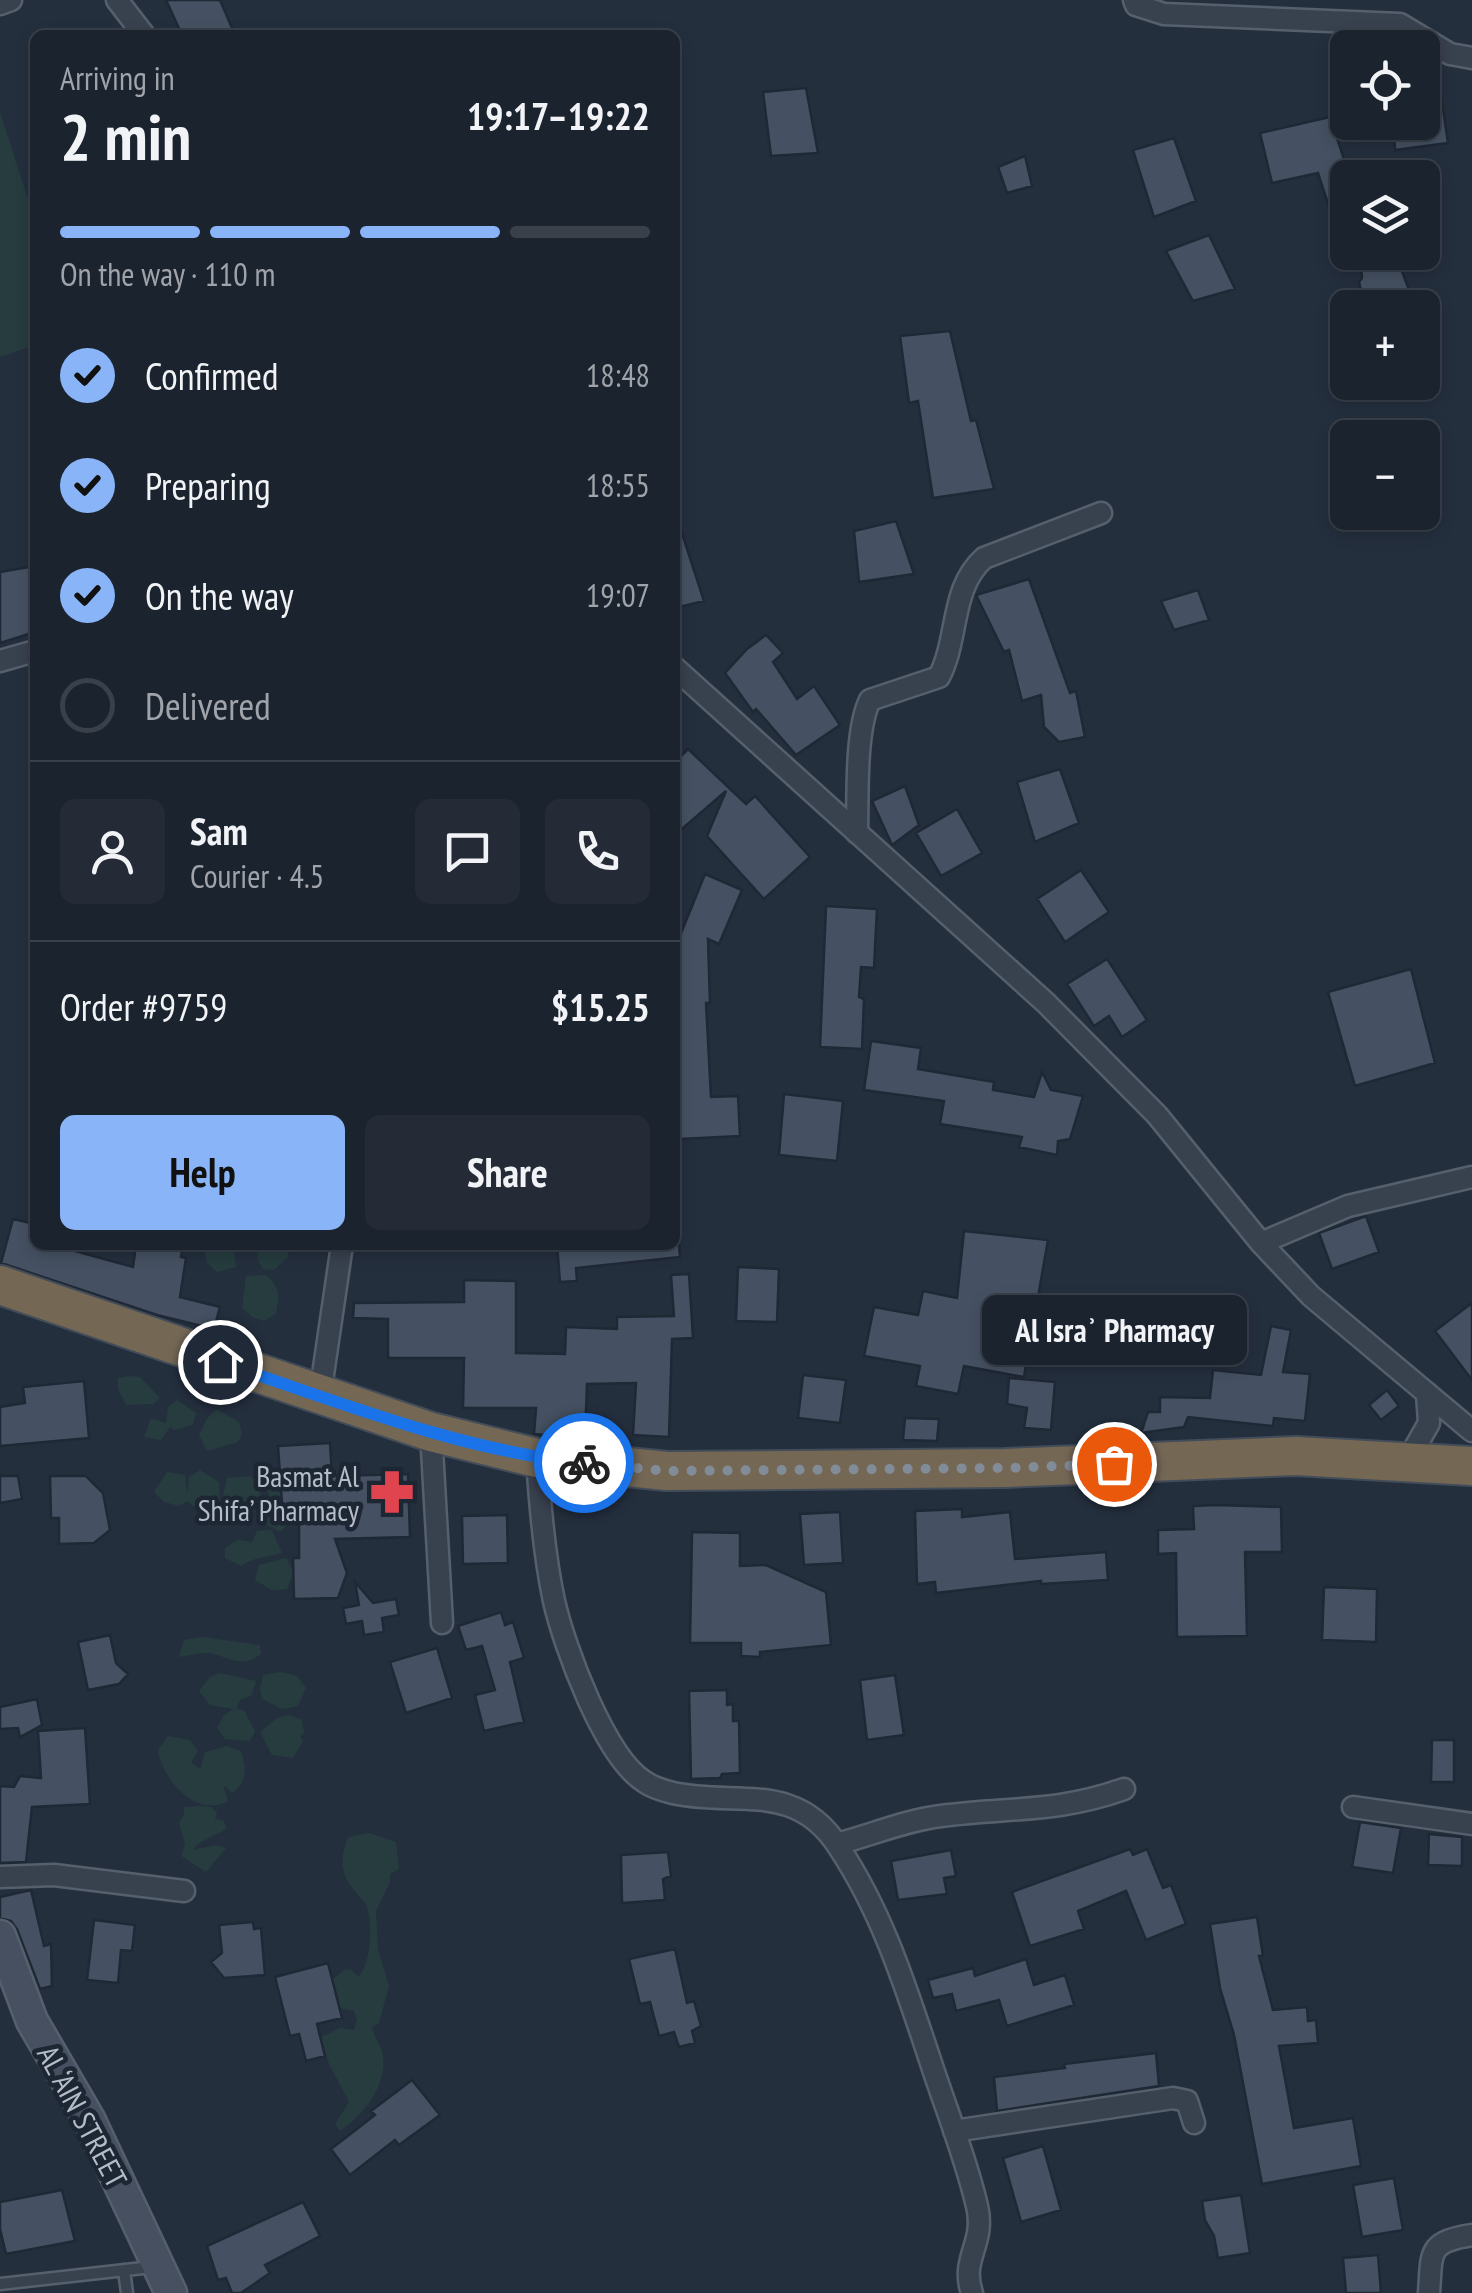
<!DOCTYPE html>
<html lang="en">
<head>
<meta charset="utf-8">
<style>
	body { margin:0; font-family:"PT Sans Narrow",sans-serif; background:#242b36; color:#f1f3f6; height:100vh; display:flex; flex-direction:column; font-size:38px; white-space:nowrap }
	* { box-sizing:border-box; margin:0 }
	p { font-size:32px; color:#a0a4aa }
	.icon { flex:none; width:55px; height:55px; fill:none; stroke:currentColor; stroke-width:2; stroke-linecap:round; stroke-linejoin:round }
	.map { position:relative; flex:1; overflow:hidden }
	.details { position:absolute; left:30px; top:30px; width:650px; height:1220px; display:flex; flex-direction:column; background:#1b232e; border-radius:15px; box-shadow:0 5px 15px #0003,0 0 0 2px #39404a }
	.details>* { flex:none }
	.fabs { position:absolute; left:1330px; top:30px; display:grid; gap:20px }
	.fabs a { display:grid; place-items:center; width:110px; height:110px; border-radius:15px; background:#1b232e; box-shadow:0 5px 15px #0003,0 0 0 2px #39404a; font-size:50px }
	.pin { position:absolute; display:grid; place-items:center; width:85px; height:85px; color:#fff; margin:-42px; border:5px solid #fff; border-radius:50%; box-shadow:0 2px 10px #0007 }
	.courier { position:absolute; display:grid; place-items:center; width:100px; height:100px; margin:-50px; border:8px solid #1a73e8; border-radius:50%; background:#fff; color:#222; box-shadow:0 2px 12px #0007 }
	.bubble { position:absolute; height:70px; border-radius:15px; background:#1b232e; box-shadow:0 5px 15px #0003,0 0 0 2px #39404a; font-size:32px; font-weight:700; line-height:70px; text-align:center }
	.head em { font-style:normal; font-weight:700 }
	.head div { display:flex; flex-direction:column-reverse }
	.head { display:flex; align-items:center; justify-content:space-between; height:170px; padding:0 30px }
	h1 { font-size:65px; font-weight:700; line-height:75px }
	.bar { display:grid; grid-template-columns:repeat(4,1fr); gap:15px 10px; align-content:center; height:120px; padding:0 30px }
	.bar i { height:12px; border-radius:8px; background:#39404a }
	.bar .selected { background:#8ab4f8 }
	.bar p { grid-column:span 4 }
	.line { display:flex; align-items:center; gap:25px; padding:0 30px; border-top:2px solid #39404a }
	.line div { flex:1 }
	.round { display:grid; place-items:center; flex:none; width:105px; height:105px; border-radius:15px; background:#242b36 }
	ol { padding:0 30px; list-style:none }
	li { display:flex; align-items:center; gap:30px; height:110px }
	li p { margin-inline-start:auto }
	li .icon { padding:10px; border-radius:50%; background:#8ab4f8; color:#111; stroke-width:4 }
	li:last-child { color:#a0a4aa }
	li i { width:55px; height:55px; border:5px solid #39404a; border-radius:50% }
	.cta { display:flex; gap:20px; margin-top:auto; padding:20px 30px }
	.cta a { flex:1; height:115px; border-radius:15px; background:#8ab4f8; color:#111; font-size:40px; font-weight:700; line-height:115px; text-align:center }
	.cta a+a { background:#242b36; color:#f1f3f6 }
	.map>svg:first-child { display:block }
</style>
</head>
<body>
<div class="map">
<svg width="1472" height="2293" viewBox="0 0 1472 2293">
	<rect width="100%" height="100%" fill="#242f3e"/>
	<path fill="#263c3f" d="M0,112L35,221V345L0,357Z
		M210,1245H233L236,1267L217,1272L207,1263L204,1250Z
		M257,1245H284L289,1256L274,1270L263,1269L258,1261Z
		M266,1275C281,1289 279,1295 276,1314L264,1321L252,1317L242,1308L246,1276Z
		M129,1376L140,1377L160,1398L153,1404L126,1405L118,1389V1378Z
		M177,1400L196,1413L193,1425L174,1430L170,1427L161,1440L144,1437L151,1418L166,1423L168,1407Z
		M216,1409L239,1422L242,1434L238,1442L207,1451L199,1435L206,1420Z
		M200,1470L219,1482L220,1501L203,1514L187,1501L179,1506L164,1502L154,1492L167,1472L185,1475L187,1493L189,1477Z
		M251,1476L261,1495L253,1512L240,1516L227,1509L223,1494L227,1478Z
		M277,1484L289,1522L281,1532L259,1521L258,1509L270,1500L267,1488Z
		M272,1530L282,1553C267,1557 254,1557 241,1566L225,1558V1548L238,1540L252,1542L257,1531Z
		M286,1558L294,1572L287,1589L272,1590L255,1580L259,1565Z
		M202,1637L260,1645L261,1654C238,1672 225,1652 204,1653C196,1653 187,1656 179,1657L184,1640Z
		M281,1672L297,1676L306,1688L298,1706L282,1709L262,1699L260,1688L263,1675Z
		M220,1673L256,1681L252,1695L240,1700L236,1709L244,1710L255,1731L250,1741L225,1739L217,1728L224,1715L234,1709L210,1705L199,1691L210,1677Z
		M289,1715L302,1720L304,1733L300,1736L303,1741L293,1758L272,1755L260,1732L277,1718Z
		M168,1736L190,1740L198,1751L191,1762L200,1769L205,1752L227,1746L241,1751C247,1768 247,1781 233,1793L223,1785L228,1801C196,1819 162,1779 158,1750Z
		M203,1806L211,1807L217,1813L215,1819L223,1820L227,1828C216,1837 201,1838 193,1850L216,1845L226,1848L206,1872L181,1856L185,1845L179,1822L184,1815V1807Z
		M369,1833L396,1842L399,1869L390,1874V1882L376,1911L378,1949L389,1986L379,2023L372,2027C374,2037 382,2047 383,2056C387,2087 363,2115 340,2131L335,2124L349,2102L329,2064L320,2038L340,2028L354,2030L357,2020L354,2011L339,2008L332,1980L344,1970L351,1969L358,1977C371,1965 373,1925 367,1907C366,1903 361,1898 358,1895C340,1875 339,1861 348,1837Z"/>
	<path fill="#455162" stroke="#1f2835" stroke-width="2.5" d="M166,0H220L235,35H182Z
		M1422,54L1436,61L1448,143L1395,150L1394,133H1398L1397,122H1422Z
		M806,88L818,153L771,156L763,92Z
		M1330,117L1348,171V252L1344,253L1318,173L1272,183L1260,133Z
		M1174,138L1196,201L1154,217L1133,150Z
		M1025,156L1032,186L1007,193L998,167Z
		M1209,235L1235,289L1193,301L1166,251Z
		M1395,253L1416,308H1365L1359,282L1362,278L1361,262Z
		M950,331L971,421L976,420L994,489L933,498L918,401L909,403L900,336Z
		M896,521L914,574L859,582L854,531Z
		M675,524H679L704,601L675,608Z
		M29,567L35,632L0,643V572Z
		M1029,579L1070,693L1076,691L1085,737L1059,742L1044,727L1041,695L1022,701L1009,650L1004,652L976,595Z
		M1198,590L1209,620L1174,630L1161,601Z
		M766,635L783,653L773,662L797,699L814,686L840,725L796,755L756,709L753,712L725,673L747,649Z
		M688,749L746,804L755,796L810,857L764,899L707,836L726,791L675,835V762Z
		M1060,769L1079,823L1035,842L1017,782Z
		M905,786L919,825L892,845L872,801Z
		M957,809L982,853L941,876L916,833Z
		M1081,870L1109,912L1065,942L1037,899Z
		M705,874L742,890L719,944L708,939L710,1003H706L711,1097L738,1096L740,1136L680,1139L675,1082V948Z
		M826,906L877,909L874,968L861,967L859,997L864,999L862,1049L820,1047Z
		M1107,959L1147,1020L1122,1037L1109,1016L1094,1026L1067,984Z
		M1411,969L1435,1063L1355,1086L1328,992Z
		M871,1041L921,1048L918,1069L994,1082L993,1090L1034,1097L1042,1072L1051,1090L1083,1096L1070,1139L1058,1141L1057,1155L1019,1147L1022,1137L940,1124L944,1101L864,1090Z
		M784,1094L843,1101L837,1161L779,1155Z
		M1366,1216L1379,1252L1332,1269L1319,1233Z
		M13,1219L35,1224V1245H53L133,1267L136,1245H183L181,1257L186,1258L180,1297L220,1307L214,1329L157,1315L1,1263Z
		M964,1231L1048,1240L1024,1377L964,1366L958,1394L916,1386L920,1366L864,1356L874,1307L918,1315L923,1291L957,1298Z
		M557,1245H679L680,1257L576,1268L577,1281L560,1282Z
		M738,1267L779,1269L777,1322L736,1321Z
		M689,1274L693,1338L672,1339L669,1437L633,1435L636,1383L587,1384L585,1439L534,1434L536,1408H463L464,1358H388V1319L353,1318L354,1303L464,1302V1280L516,1281V1353L565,1354L566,1327L617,1329V1317L674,1316L671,1275Z
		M1472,1303V1380L1435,1331Z
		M1156,1311L1178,1317L1171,1342L1150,1337Z
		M1271,1326L1291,1330L1283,1372L1310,1374L1305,1421L1274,1418L1273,1426L1188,1417L1184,1427L1141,1433L1148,1412H1160V1397L1210,1398L1213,1370L1261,1375Z
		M803,1375L846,1380L840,1423L798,1418Z
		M1009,1378L1055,1382L1051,1430L1024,1428L1027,1408L1007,1404Z
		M84,1381L89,1438L0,1446V1407L25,1403L23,1387Z
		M1387,1390L1399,1406L1381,1420L1369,1405Z
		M905,1418L939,1419L937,1441L903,1440Z
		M330,1443L332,1476L408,1474L410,1537L335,1539L347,1573L338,1598L294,1599L293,1558H299V1516L283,1517L278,1446Z
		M0,1476H18L22,1499L0,1503Z
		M50,1476H86L103,1493L110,1530L94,1543L59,1544V1518H51Z
		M1215,1505L1281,1507L1282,1552H1245L1247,1636L1177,1637L1176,1553L1158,1554V1530L1194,1529L1193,1506Z
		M962,1509V1517L1010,1512L1015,1559L1106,1552L1108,1580L1041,1584V1581L936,1593L935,1582L917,1584L915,1511Z
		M840,1512L843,1563L804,1565L800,1514Z
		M507,1515L508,1563L463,1564L462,1516Z
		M692,1532L740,1533V1566L766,1565L826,1592L831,1645L760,1652V1657L741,1656V1643H690Z
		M355,1582L373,1603L396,1599L399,1615L382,1618L384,1632L364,1635L362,1621L346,1624L343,1608L359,1605Z
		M1324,1587L1377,1589L1376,1642L1322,1640Z
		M501,1612L505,1625L513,1622L524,1658L510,1662L524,1722L484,1731L475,1695L495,1690L482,1646L466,1650L458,1626Z
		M110,1635L116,1663L128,1674L119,1684L88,1690L78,1642Z
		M437,1648L452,1698L406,1713L390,1662Z
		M895,1675L904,1735L867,1740L860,1680Z
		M727,1690V1705L733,1704V1721H739L740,1773L722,1774L720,1778L691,1779L689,1691Z
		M37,1699L42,1725L20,1737L18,1728L0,1729V1707Z
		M85,1728L90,1804L32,1807L26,1862L0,1863V1786L14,1787L20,1776L41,1778L38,1731Z
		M1432,1740H1454V1782H1431Z
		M1360,1822L1401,1828L1393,1873L1352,1867Z
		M1429,1834L1462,1837V1866L1428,1865Z
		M1130,1849L1133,1855L1147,1849L1163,1888L1171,1885L1186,1924L1146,1940L1126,1891L1078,1911L1084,1929L1030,1946L1012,1892Z
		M951,1850L956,1876L944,1878L947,1894L898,1900L891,1861Z
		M668,1852L671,1876L663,1879L665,1900L622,1903L621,1855Z
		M31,1890L44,1946L51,1944L52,1986L40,1989L17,1929L11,1921L0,1918V1897Z
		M1257,1917L1263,1956H1259L1273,2010L1307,2007L1308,2021L1316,2020L1318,2043L1279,2046L1294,2128L1353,2118L1361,2166L1262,2184L1234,2035L1220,1988L1210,1924Z
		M94,1920L135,1925L132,1951L121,1950L118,1983L87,1980Z
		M253,1922L254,1929L261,1928L265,1975L224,1978L211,1962L222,1953L219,1925Z
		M675,1949L687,2003L694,2001L701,2026L692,2031L695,2043L679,2047L674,2032L659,2036L650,2002L640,2004L629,1959Z
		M1026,1959L1034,1985L1065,1975L1074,2005L1007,2026L999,2000L956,2011L952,1994L933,1998L928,1980L973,1968L975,1976Z
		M328,1963L342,2018L317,2024L325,2056L306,2061L299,2034L290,2036L275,1977Z
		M1156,2053L1159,2086L997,2111L994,2077L1065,2068L1064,2064Z
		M412,2080L440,2115L399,2145L395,2140L350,2175L331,2149L375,2115L371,2111Z
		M1043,2146L1061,2210L1021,2222L1003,2158Z
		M1394,2178L1403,2230L1362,2237L1353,2185Z
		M62,2190L75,2241L6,2254L0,2229V2202Z
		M1241,2195L1250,2253L1218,2258L1214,2236L1205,2220L1202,2201Z
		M303,2202L320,2236L265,2265L270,2273L241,2293H232L226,2278L218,2280L207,2246Z
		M1378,2255L1381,2293H1346L1343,2258Z"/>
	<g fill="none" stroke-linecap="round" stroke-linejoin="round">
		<g stroke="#565f6c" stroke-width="15">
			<path id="lane" d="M124,2270L127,2293
				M0,2284L152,2267"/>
		</g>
		<g stroke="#565f6c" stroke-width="25">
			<path id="street" d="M117,0L144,35
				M1134,0L1136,5L1164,14L1400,24L1450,54L1472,58
				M0,4L11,0
				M0,661L35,651
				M675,668L1046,1003L1157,1115L1261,1243L1311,1296L1472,1431
				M857,833C858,798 855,730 870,700L939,677C959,639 950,588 984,558L1101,513
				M1261,1243L1348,1206L1472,1177
				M320,1395L342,1245
				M431,1432L442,1623
				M537,1458C540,1506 544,1555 554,1601C564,1646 605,1758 645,1782C652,1787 665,1791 673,1793C735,1807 795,1780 838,1846C884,1915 907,1991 933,2069C948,2114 966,2159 977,2206C986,2244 960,2258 972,2293
				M1408,1460L1429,1423L1427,1393
				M1353,1807L1472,1824
				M837,1844C871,1835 907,1820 941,1816C1008,1807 1057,1813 1124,1789
				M0,1877L54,1875L184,1891
				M954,2131L1173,2098L1187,2101L1194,2123
				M1429,2293C1432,2252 1427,2242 1472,2235"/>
		</g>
		<g stroke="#565f6c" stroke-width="35">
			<path id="secondary" d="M0,1936L32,2021L89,2119L171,2293"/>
		</g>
		<g stroke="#434c59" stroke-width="42">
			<path id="highway" d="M0,1285L431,1432L537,1458L667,1471L1005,1468L1296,1456L1472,1466"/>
		</g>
		<use href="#lane" stroke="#38414e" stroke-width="10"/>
		<use href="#street" stroke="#38414e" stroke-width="20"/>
		<use href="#secondary" stroke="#465061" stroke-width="30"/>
		<use href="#highway" stroke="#746855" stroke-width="38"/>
	</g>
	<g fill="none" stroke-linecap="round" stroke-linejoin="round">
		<path stroke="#828b98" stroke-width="10" stroke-dasharray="0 18" d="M584,1463L667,1471L1006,1468L1114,1464"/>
		<path stroke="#1a73e8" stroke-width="12" d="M220,1362C339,1402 458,1450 584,1463"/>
	</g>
	<defs>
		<g id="pharmacy-bare" transform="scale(3.45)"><path d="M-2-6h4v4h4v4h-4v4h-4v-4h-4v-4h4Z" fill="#e0444e" stroke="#1d2633" stroke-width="2.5" paint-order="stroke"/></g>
	</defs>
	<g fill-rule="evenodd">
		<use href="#pharmacy-bare" x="392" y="1492"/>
	</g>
	<g text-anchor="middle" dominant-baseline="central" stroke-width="9" stroke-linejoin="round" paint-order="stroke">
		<g font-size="30" fill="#b4bcc9" stroke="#1d2633" text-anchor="end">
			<text x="359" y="1475">Basmat Al<tspan x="359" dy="34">Shifa’ Pharmacy</tspan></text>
		</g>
		<g font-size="30" fill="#b4bcc9" stroke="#1d2633">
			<text transform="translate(83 2116) rotate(62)">AL ‘AIN STREET</text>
		</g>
	</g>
</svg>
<div class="fabs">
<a><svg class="icon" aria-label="locate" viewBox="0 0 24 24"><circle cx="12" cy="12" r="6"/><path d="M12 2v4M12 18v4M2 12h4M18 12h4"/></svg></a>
<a><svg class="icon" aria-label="layers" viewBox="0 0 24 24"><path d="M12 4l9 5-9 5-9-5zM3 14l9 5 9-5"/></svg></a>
<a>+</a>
<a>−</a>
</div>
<div class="pin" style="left:1114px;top:1464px;background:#ea580c"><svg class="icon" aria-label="bag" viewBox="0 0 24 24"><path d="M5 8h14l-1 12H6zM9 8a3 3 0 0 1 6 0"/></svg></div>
<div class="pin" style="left:220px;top:1362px;background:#1f2937"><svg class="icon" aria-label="home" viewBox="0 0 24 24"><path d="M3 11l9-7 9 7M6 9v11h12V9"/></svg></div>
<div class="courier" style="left:584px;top:1463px"><svg class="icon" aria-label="bike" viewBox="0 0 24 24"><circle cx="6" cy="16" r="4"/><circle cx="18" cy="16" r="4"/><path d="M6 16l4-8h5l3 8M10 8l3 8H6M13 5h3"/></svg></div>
<div class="bubble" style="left:982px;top:1295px;width:265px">Al Israʾ Pharmacy</div>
<section class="details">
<div class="head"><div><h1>2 min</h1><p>Arriving in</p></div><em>19:17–19:22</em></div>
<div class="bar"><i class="selected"></i><i class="selected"></i><i class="selected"></i><i></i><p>On the way · 110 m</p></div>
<ol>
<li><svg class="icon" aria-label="check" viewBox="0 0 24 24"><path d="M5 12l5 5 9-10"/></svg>Confirmed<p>18:48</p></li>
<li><svg class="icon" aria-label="check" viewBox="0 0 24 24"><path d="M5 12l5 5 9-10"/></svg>Preparing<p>18:55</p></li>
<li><svg class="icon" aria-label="check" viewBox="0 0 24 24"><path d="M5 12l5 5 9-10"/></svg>On the way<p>19:07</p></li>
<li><i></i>Delivered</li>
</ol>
<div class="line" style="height:180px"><a class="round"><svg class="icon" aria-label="person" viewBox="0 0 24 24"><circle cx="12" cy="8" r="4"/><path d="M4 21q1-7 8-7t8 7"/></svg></a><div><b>Sam</b><p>Courier · 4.5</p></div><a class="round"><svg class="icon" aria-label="chat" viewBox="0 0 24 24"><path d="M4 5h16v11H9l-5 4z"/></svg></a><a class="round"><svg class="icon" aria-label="phone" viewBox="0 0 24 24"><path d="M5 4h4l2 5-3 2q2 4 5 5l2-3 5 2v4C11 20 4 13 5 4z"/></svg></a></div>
<div class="line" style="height:130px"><div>Order #9759</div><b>$15.25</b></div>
<div class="cta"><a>Help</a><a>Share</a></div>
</section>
</div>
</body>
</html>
